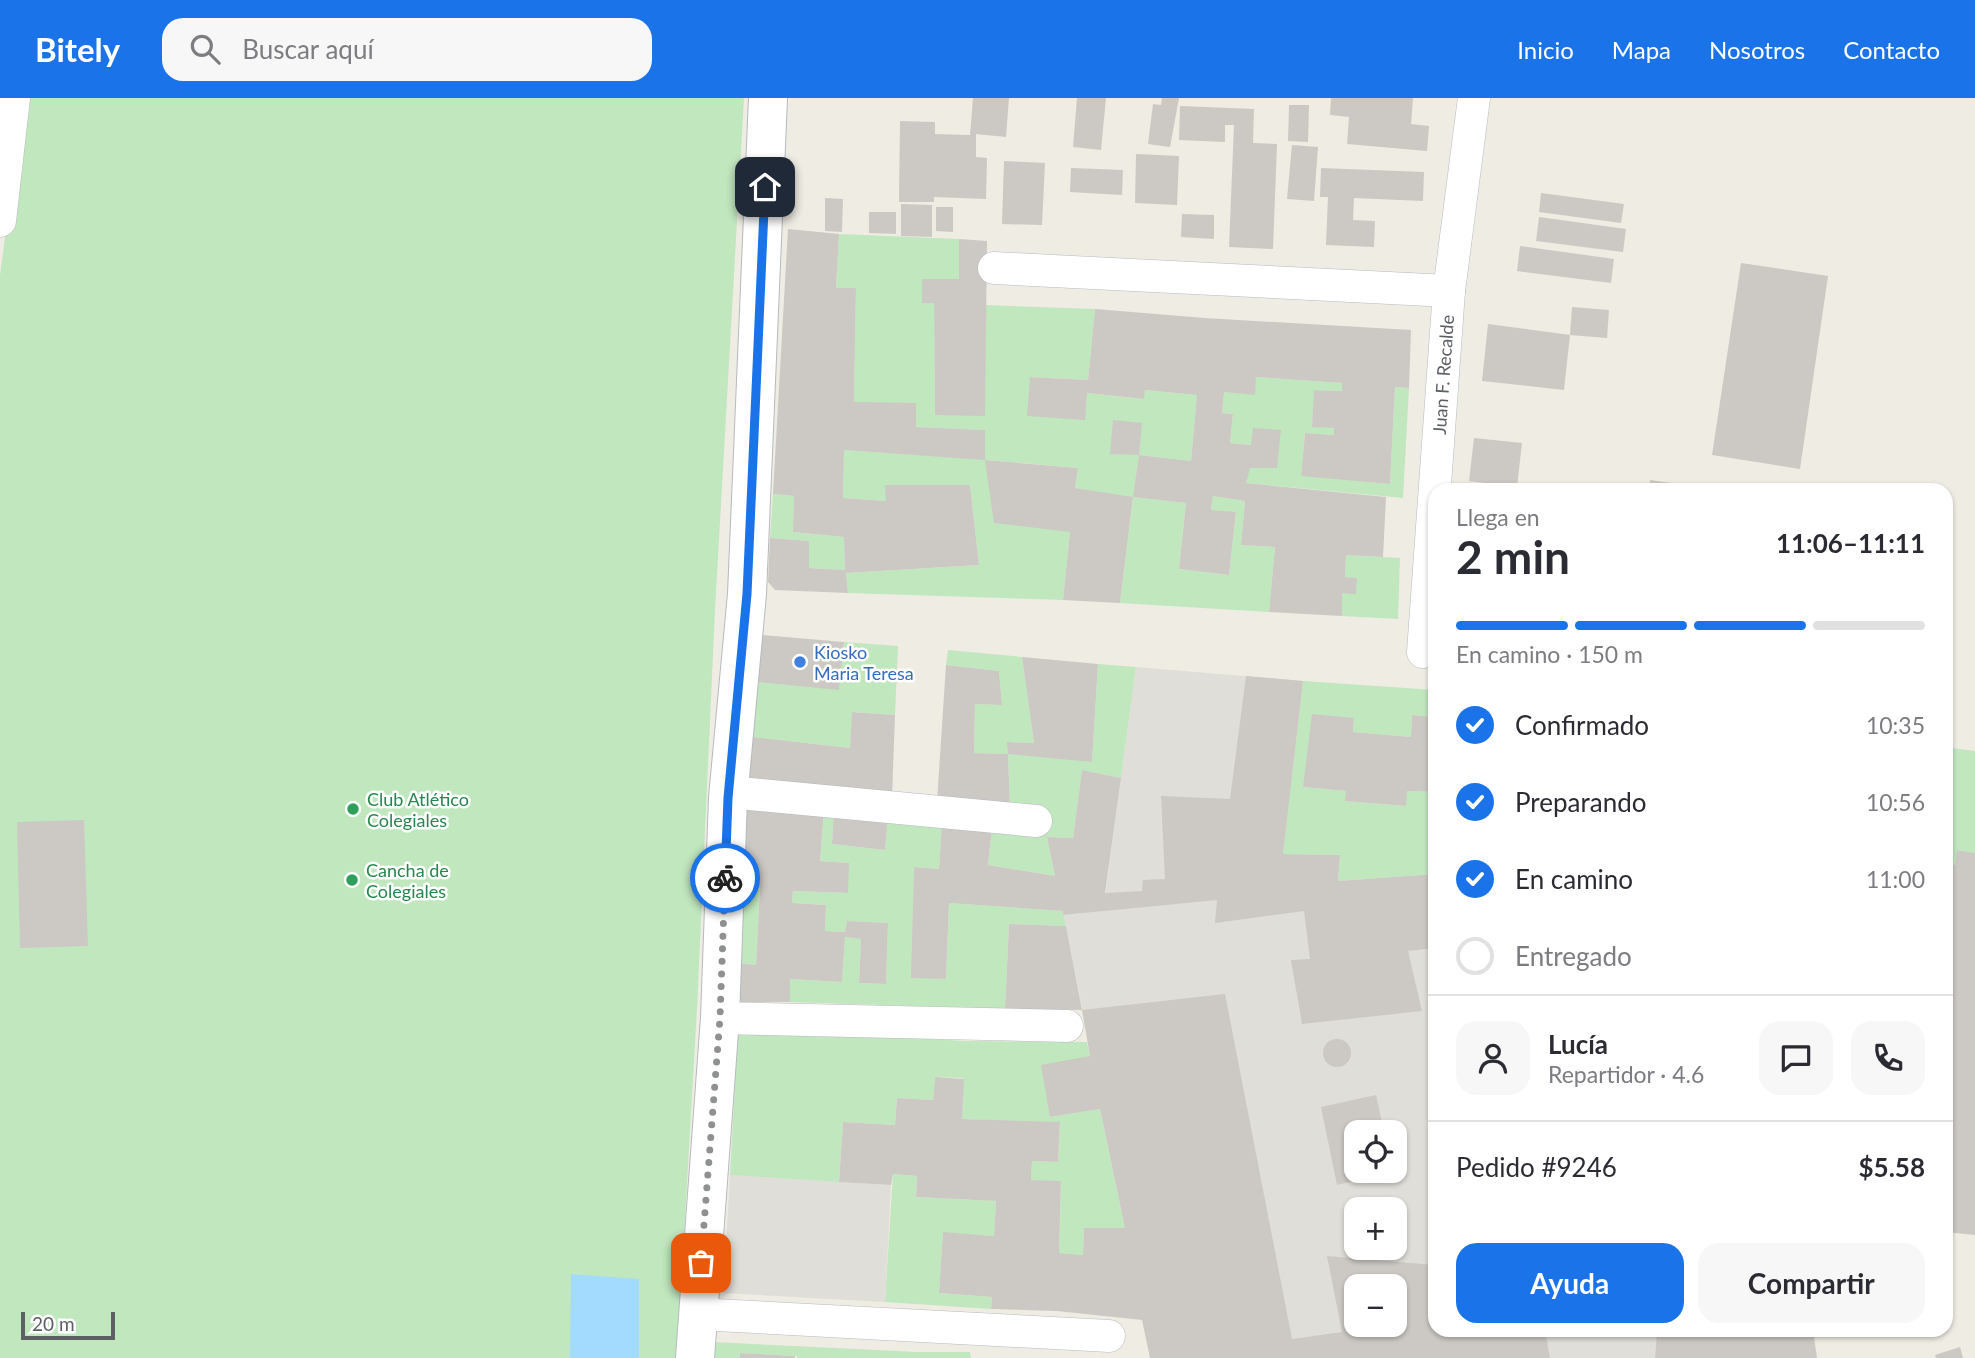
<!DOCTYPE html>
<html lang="es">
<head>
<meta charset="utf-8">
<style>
	body { margin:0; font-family:Lato,sans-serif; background:#f7f7f7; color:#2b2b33; height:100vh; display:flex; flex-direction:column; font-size:26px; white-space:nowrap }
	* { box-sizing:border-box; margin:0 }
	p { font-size:23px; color:#7c7c81 }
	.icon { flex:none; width:38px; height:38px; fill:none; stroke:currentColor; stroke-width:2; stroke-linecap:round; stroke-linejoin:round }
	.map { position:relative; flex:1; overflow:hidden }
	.panel { position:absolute; left:1428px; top:385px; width:525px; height:854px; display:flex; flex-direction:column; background:#fff; border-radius:21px; box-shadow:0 2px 5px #0004 }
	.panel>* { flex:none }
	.controls { position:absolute; left:1344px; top:1022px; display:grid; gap:14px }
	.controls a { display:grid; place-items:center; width:63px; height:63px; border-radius:14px; background:#fff; box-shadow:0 2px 5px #0004; font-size:35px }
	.scale { position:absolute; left:21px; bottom:18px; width:94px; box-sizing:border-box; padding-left:7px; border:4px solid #5c6065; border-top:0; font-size:19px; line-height:24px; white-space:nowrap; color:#5c6065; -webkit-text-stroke:5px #fff; paint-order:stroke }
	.pin { position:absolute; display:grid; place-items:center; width:60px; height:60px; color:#fff; margin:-30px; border-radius:14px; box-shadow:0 4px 10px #0006 }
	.courier { position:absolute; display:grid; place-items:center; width:70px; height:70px; margin:-35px; border:5px solid #1a73e8; border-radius:50%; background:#fff; color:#222; box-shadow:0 2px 9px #0007 }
	.headline em { font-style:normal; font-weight:700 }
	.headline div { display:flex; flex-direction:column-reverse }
	.headline { display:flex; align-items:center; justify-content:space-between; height:119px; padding:0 28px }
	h1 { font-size:46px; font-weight:700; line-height:52px }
	.bar { display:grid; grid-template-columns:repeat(4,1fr); gap:10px 7px; align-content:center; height:84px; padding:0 28px }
	.bar i { height:9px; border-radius:5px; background:#e1e1e2 }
	.bar .selected { background:#1a73e8 }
	.bar p { grid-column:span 4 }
	.line { display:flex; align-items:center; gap:18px; padding:0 28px; border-top:2px solid #e1e1e2 }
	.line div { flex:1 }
	.round { display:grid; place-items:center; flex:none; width:74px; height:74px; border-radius:21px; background:#f7f7f7 }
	ol { padding:0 28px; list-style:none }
	li { display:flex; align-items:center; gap:21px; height:77px }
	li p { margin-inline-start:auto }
	li .icon { padding:7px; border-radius:50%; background:#1a73e8; color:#fff; stroke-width:4 }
	li:last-child { color:#7c7c81 }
	li i { width:38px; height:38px; border:4px solid #e1e1e2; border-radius:50% }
	.button { display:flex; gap:14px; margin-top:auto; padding:14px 28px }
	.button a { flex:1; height:80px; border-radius:21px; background:#1a73e8; color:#fff; font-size:28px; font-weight:700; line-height:80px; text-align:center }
	.button a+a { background:#f7f7f7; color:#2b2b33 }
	header { display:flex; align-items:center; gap:42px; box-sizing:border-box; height:98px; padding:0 35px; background:#1a73e8; color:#fff }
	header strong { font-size:33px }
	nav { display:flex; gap:38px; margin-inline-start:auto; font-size:24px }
	.search { width:490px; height:63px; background:#f7f7f7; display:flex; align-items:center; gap:18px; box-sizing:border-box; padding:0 24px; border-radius:21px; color:#7c7c81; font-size:26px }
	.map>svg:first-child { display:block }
</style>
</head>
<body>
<header>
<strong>Bitely</strong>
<div class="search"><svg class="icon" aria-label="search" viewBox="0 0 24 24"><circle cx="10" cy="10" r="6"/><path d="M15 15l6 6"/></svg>Buscar aquí</div>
<nav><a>Inicio</a><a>Mapa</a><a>Nosotros</a><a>Contacto</a></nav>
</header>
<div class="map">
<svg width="1975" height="1260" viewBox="0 0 1975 1260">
	<rect width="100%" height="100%" fill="#efece4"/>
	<path fill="#e0ded8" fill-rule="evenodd" d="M1136,569L1303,583L1280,789L1435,776V1232H1657L1655,1260H1150L1064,817L1103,813ZM1356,1034H1395V1073H1356ZM1356,1111H1395V1150H1356ZM1356,1188H1395V1227H1356Z
		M730,1077L891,1087L885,1204L723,1195Z"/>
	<path fill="#c1e7bf" d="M24,0H744L715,512L697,911L677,1260H0V177Z
		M839,136L959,141V181H922L934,205L935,317H985V207L1095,211L1088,282L1031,279L1028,318L1087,295L1143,301L1145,292L1197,297L1191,363L1139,357L1134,399L1186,405L1179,471L1229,477L1236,415L1211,412L1213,398L1245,403L1241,447L1275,449L1269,514L1120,505L1133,400L1075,390L1078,370L986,362L1070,434L1063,502L848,495L846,475L979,467L970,387H886V403L843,400L844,352L985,361V332L916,329L854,304L856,190H836Z
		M1256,279L1342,285V293L1315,292L1312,328L1334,330V337L1305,335L1301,377L1390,386L1395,289L1409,290L1403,400L1246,385L1253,330L1251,347L1230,345L1233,316L1222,315L1224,294L1254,296Z
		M773,396L794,398L793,434L844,439L845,472L809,470V443L770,440Z
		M1346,457L1400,460L1398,521L1342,518V495H1356V480L1345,479Z
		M844,544L898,548L895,617L853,614L850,650L752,639L757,584L839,591Z
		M948,552L1022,559L1034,645L1008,644L1036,657L1092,664L1098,566L1136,569L1121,680L1082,672L1073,740L1047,739L1055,778L988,767L992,730L1010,710L1008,656L974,655L975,606L1002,607L999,573L946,567Z
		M1303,583L1435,592V619L1412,617L1411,639L1353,634L1354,620L1303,689L1346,693V703L1405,708L1407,693L1435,694V776L1338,783L1340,757L1283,756Z
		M1952,650L1975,653V755L1958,752L1955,767L1946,765V700Z
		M824,712L834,713L832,746L885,752L888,719L942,724L939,771L914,769L912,879L946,881L949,805L1063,813L1066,828L1009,826L1005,911L790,904V881L842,884L845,839L861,841L859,885L886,886L888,825L847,823L845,834L825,833L826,807L792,805L793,793L847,795L849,765L820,763Z
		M743,789L760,790L756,867L738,865Z
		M738,931L966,943L1087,944L1090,958L1050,1019L1100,1011L1125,1130H1084L1083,1157L1059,1155L1061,1084L1031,1082L1032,1063L1058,1064L1060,1025L962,1021L963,980L935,979L933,1002L897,1000L895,1027L843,1024L839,1084L730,1077Z
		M893,1076L917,1078L916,1099L996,1103L994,1138L943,1135L939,1195L992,1199L991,1211L885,1204Z
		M712,1244L917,1254H970L971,1260H797V1258L741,1255L740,1260H712Z"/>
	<path fill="#a3dbff" d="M571,1176L639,1181V1260H570Z"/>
	<path fill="#ccc8c3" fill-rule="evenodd" d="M973,0H1009L1006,39L976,36V59L987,60L986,101L934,99V104H899L900,23L935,24V36L970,37Z
		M1077,0H1106L1101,52L1073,49Z
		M1162,0H1179L1170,49L1148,46L1153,6L1161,7Z
		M1331,0H1413L1411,26L1429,28L1427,53L1347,46L1349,19L1330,17Z
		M1289,7H1309L1308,44L1288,43Z
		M1180,8L1254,11L1253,45L1277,46L1273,151L1229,149L1234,27H1225V44L1179,42Z
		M1292,47L1318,49L1314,103L1287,101Z
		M1136,56L1179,58L1177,107L1135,105Z
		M1004,63L1045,65L1042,127L1002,126Z
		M1071,70L1123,72L1122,97L1070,94Z
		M1321,70L1424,74L1423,103L1354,100L1353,122L1375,123L1374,149L1326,147L1328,99H1320Z
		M1541,95L1624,106L1621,125L1539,114Z
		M825,100L843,101L842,134L825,133Z
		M901,106L932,107V139L901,138Z
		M936,109H953V134L936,133Z
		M869,114H896V136L869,135Z
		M1182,116L1214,117V141L1181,139Z
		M1539,119L1626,131L1623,154L1536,143Z
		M788,131L839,136L836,190H856L854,304L916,305V329L985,332V362L844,352L843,400L886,403L885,387H970L979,467L846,475L848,495L775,492L768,484L770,440L809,443V470L845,472L844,439L793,434L794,398L773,396Z
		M959,141L987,143L985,318L935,317L934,205H922V181H959Z
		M1520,148L1614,161L1611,185L1517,173Z
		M1741,165L1828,178L1800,371L1712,357Z
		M1572,209L1609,212L1607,240L1570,237Z
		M1095,211L1205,220L1411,232L1409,290L1395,289L1390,386L1301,378L1305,335L1334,337V330L1312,329L1314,292L1342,293V285L1256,279L1255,297L1224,294L1222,315L1233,316L1230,345L1251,347L1253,330L1281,332L1277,370H1250L1246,385L1386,399L1383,459L1346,457L1345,479L1357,480L1356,496L1342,495V518L1269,514L1275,449L1241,447L1245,403L1213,398L1211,412L1236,414L1229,477L1179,471L1186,405L1133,399L1139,357L1191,363L1197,297L1145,292L1144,301L1087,295L1085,322L1027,318L1030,279L1088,282Z
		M1488,226L1570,237L1564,292L1482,283Z
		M1113,322L1142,325L1139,357L1110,356Z
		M1474,340L1522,345L1517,389L1469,383Z
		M985,362L1078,370L1075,390L1133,399L1120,505L1063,502L1070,434L994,425Z
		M1650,382L1679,386L1678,392H1649Z
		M1946,438H1951L1948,464H1946Z
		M761,537L844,544L839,592L757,584Z
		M1022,559L1098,566L1092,664L1008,656L1007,644L1034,645Z
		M946,567L999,573L1002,607L975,606L974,655L1008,656L1010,710L937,704Z
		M1246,578L1303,583L1283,756L1340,757L1338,783L1435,776V850L1408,853L1422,913L1302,926L1291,862L1310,861L1304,813L1215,825L1217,802L1063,817V813L949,805L946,881L911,880L914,769L939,771L942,724L992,730L988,767L1055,778L1047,739L1073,740L1082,672L1121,680L1105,795L1142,793L1143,782L1165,781L1161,698L1230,701Z
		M852,614L895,617L892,699L747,686L752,639L850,650Z
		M1312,616L1354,620L1353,634L1411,639L1412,617L1435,619V694L1407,693L1406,708L1345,703L1346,693L1303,689Z
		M1946,650H1952L1948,685H1946Z
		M746,705L824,712L820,763L849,765L848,795L793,793L792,805L826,807L825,833L845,834L847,823L888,825L886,886L859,885L861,841L845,839L842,884L790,881V904H735L738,865L756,867L760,790L743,789Z
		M834,713L888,719L885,752L832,746Z
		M84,722L88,848L20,850L17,724Z
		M1957,752L1975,755V1137L1946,1134V765L1955,767Z
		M1009,826L1066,828L1082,912L1225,896L1292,1241L1342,1234L1327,1158L1435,1167V1232H1545L1550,1260H1150L1142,1222L1057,1213L991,1211L992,1199L939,1195L943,1134L994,1138L996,1103L916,1099L917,1078L893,1076L891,1087L839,1084L843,1024L895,1027L897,1000L933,1002L935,979L964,981L962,1021L1060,1024L1058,1064L1032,1063L1031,1082L1061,1083L1059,1155L1083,1157L1084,1130H1125L1100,1011L1050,1019L1041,967L1090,958L1082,912L1005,911ZM1356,1188H1395V1227H1356Z
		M1323 955a14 14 0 1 1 28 0a14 14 0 1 1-28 0Z
		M1376,997L1384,1034H1356V1073L1391,1074L1337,1087L1321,1009Z
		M1657,1232H1813L1817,1260H1655Z
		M1960,1249L1963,1260H1936L1935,1257Z
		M740,1255L795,1258V1260H740Z"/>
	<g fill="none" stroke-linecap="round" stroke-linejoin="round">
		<g stroke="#b6babe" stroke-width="33">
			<g id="minor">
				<path d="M0,123L14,0"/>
				<path d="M994,170L1449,193"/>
				<path id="s1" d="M1423,554L1449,193L1474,0"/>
				<path d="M729,694L1036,723"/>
				<path d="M720,920L1067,928"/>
				<path d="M697,1216L1109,1238"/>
			</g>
		</g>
		<g stroke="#b6babe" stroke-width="40">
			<path id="tertiary" d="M695,1260L720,920L728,700L747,496L768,0"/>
		</g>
		<use href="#minor" stroke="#fff" stroke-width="32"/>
		<use href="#tertiary" stroke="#fff" stroke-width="38"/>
	</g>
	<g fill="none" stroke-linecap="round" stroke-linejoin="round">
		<path stroke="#8f9191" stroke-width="7" stroke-dasharray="0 12.6" d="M701,1165L720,920L725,780"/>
		<path stroke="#1a73e8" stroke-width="9" d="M725,780L728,700L747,496L765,89"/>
	</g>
	<circle fill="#3f7fe0" stroke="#fff" stroke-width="2.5" cx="800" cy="564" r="7"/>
	<g fill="#2e9e5b" stroke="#fff" stroke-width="2.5">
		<circle cx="353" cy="711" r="7"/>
		<circle cx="352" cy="782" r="7"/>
	</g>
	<g text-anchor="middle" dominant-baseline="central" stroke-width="5" stroke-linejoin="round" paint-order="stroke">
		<g font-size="18" fill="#5c6065" stroke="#fff">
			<text stroke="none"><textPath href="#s1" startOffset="278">Juan F. Recalde</textPath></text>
		</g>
		<g font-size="18" fill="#366cbe" stroke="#fff" text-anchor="start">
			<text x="814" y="554">Kiosko<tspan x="814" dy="21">Maria Teresa</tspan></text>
		</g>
		<g font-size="18" fill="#27864d" stroke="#fff" text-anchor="start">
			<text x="367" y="701">Club Atlético<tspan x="367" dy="21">Colegiales</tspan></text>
			<text x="366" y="772">Cancha de<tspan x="366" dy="21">Colegiales</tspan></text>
		</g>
	</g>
</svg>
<div class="controls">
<a><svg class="icon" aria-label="locate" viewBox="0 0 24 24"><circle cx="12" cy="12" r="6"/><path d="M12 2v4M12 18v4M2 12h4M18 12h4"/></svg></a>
<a>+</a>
<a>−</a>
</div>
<div class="scale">20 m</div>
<div class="pin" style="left:701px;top:1165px;background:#ea580c"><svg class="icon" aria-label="bag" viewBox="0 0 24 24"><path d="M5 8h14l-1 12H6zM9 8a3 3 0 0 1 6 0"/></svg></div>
<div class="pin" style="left:765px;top:89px;background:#1f2937"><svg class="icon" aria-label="home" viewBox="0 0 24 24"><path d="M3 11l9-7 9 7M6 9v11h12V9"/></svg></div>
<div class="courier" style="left:725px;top:780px"><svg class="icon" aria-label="bike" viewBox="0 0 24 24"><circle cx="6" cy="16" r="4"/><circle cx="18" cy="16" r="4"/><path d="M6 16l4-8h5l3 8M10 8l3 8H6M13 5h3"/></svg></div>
<section class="panel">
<div class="headline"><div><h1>2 min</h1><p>Llega en</p></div><em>11:06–11:11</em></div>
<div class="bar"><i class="selected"></i><i class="selected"></i><i class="selected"></i><i></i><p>En camino · 150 m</p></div>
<ol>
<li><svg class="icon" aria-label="check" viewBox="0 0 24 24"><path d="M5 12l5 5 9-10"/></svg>Confirmado<p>10:35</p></li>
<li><svg class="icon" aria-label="check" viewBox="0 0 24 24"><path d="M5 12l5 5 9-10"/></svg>Preparando<p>10:56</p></li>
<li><svg class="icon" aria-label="check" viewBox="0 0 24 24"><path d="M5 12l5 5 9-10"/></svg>En camino<p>11:00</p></li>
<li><i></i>Entregado</li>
</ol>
<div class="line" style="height:126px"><a class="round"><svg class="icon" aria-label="person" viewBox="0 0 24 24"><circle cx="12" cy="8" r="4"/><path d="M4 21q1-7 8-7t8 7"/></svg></a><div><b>Lucía</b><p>Repartidor · 4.6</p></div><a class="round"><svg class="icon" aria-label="chat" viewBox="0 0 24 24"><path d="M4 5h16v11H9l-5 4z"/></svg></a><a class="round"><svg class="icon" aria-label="phone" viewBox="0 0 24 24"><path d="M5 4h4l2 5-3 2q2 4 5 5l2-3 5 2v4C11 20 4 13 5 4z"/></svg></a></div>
<div class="line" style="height:91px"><div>Pedido #9246</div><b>$5.58</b></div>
<div class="button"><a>Ayuda</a><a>Compartir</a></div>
</section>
</div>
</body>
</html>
